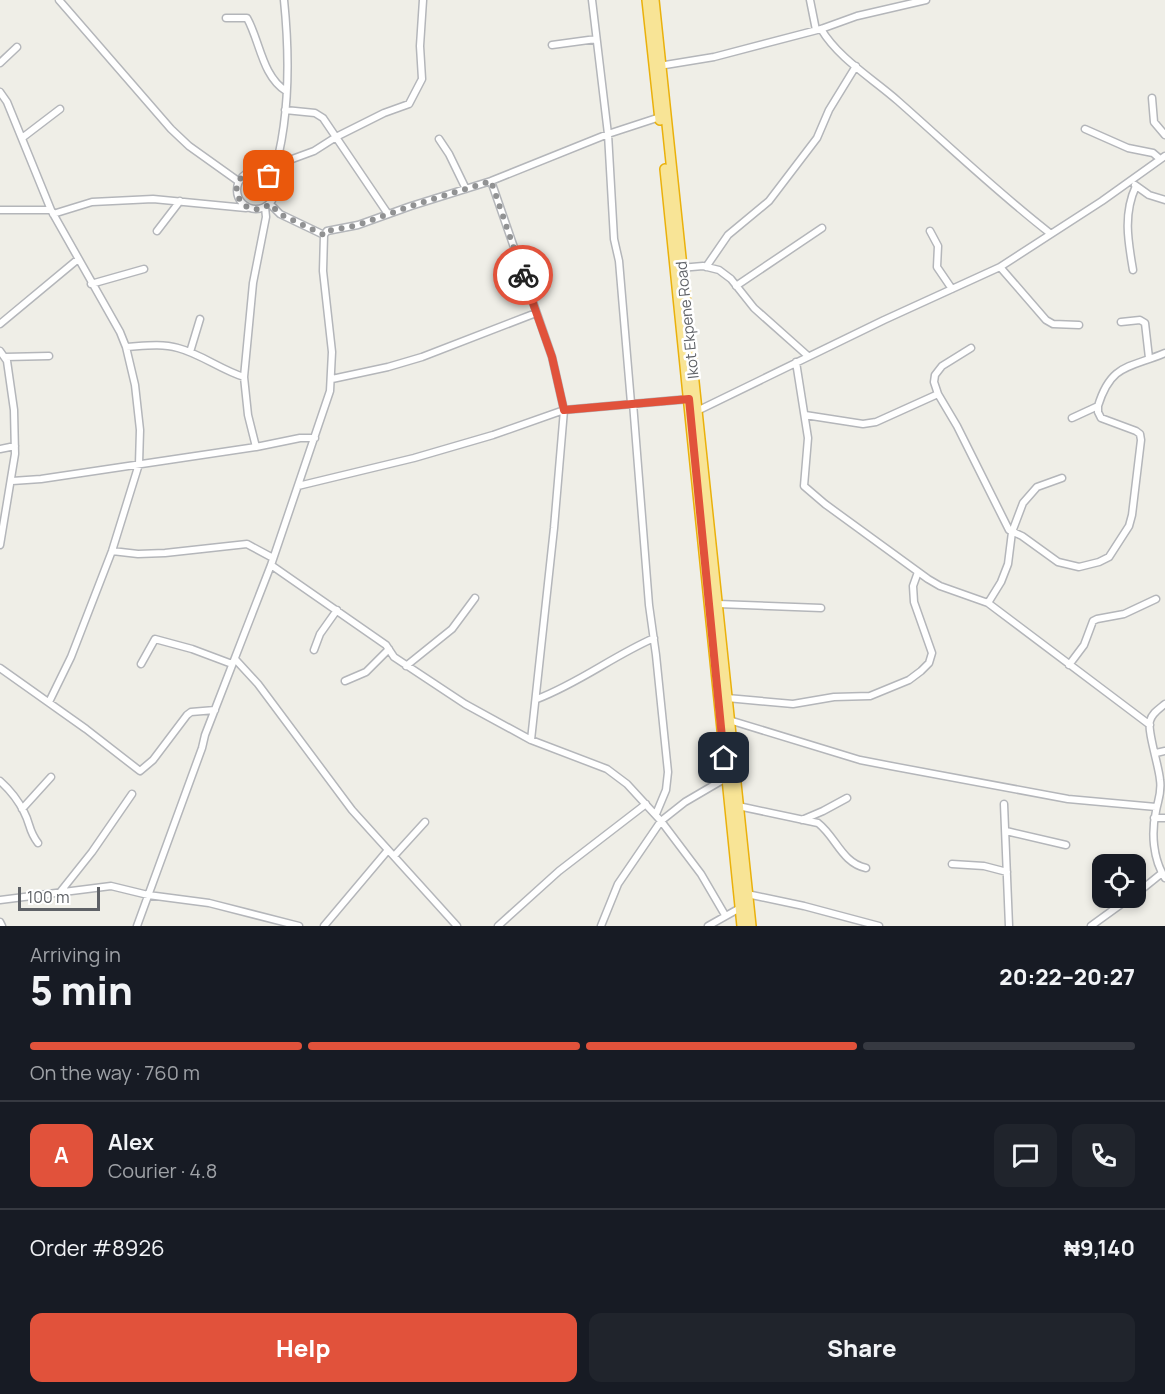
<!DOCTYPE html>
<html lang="en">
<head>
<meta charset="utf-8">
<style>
	body { margin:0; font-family:Manrope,sans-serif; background:#20242c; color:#f1f3f6; height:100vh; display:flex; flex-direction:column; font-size:22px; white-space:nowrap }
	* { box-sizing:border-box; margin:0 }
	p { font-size:20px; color:#9ea1a6 }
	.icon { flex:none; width:33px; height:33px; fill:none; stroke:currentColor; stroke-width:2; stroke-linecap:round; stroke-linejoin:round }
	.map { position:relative; height:926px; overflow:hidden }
	.side { display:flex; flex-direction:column; background:#171b24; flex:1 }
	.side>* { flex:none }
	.fabs { position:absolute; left:1092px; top:854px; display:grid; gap:12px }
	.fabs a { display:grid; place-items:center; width:54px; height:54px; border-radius:12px; background:#171b24; box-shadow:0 3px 9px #0003; font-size:30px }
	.scale { position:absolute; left:18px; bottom:15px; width:82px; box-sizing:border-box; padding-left:6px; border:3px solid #5e6166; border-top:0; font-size:16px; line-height:21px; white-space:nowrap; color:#5e6166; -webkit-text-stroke:4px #fff; paint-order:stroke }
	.pin { position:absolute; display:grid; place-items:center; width:51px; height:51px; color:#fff; margin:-26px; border-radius:12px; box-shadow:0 3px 9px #0006 }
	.courier { position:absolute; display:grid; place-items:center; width:60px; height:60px; margin:-30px; border:4px solid #e1523b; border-radius:50%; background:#fff; color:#222; box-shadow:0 2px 8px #0007 }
	.summary em { font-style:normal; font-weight:800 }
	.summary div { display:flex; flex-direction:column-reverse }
	.summary { display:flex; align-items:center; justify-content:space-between; height:102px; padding:0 30px }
	h1 { font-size:39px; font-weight:800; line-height:45px }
	.bar { display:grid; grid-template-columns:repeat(4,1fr); gap:9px 6px; align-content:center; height:72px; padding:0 30px }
	.bar i { height:8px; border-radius:4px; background:#363941 }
	.bar .on { background:#e1523b }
	.bar p { grid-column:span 4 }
	.line { display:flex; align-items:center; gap:15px; padding:0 30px; border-top:2px solid #363941 }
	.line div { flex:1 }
	.round { display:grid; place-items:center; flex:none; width:63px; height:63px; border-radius:12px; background:#20242c }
	.button { display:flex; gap:12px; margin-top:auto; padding:12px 30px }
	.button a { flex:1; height:69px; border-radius:12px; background:#e1523b; color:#fff; font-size:24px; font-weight:800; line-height:69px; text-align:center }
	.button a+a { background:#20242c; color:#f1f3f6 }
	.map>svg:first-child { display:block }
</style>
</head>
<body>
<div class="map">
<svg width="1165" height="926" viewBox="0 0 1165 926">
	<rect width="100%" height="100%" fill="#efeee7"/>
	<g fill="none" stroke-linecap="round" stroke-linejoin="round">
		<g stroke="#b4b6ba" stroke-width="9">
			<path id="minor" d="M59,0L171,129L189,146L238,181
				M592,0L608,134L614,239L619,261L631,403
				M810,0L816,30
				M226,18H247C260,41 262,76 286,91
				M821,29C839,59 872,78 898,101C949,146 998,193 1051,234
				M552,45L596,39
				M0,63L17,47
				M659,66L714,57L821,29L857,16L926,0
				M0,92L7,102L51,210L120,332L126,347L135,385L140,430L139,464L112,551L71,657L49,702
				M1152,98L1154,122L1165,135
				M285,110L315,113L323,118L388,214
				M1085,129L1128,148L1153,153L1160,159
				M22,138L60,109
				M439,139L449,154L466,189
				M276,165L314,151L336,137L384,113L409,104L422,79L420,46L423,0
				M237 190a19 19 0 1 1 38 0a19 19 0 1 1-38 0Z
				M272,179C290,123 290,59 284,0
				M491,181L552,357L564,410L554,528L531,740
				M1135,185L1149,195L1165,200
				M270,204L280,214L324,235
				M0,210H51
				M53,214L92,202L153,199L246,208
				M157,231L180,201
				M930,231L938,246L937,267L952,289
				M706,267L728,235L769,201L817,138L829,110L856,66
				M1000,267L1046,320L1053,324L1079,325
				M680,268L703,266L719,270L731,279L754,308L808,356
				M1133,270C1128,241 1123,214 1136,186
				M91,284L144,269
				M736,286L822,228
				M1121,322L1140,320L1145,323L1149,358
				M0,324L77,260
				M126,347C143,346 161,343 178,348C201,354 221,370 244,377
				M971,348L942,366L935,375L934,382L938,394L957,426L1009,530L1022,536L1058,562L1079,567L1099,562L1109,557L1129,526L1132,515L1141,440L1140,434L1136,431L1101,418L1098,412V406
				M0,351L7,361L14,410L15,454L0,545
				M190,352L200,319
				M5,357L49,356
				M796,362L808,438L804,486L825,504L928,579L940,586L988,603L1150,725
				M332,379L388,367L422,357L536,313
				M633,403L649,605L656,655L668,772L666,790L656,814
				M697,411L884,320L1000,267L1102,201L1165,156
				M805,415L863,424L876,422L938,394
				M1072,418L1098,406C1111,363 1130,368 1165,353
				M256,447L248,415L244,377L253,283L266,217L265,207
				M0,449L15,446
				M12,481L41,479L256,447L300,438H315
				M298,486L414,458L493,435L564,410L689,399
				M112,551L138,554L165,553L247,544L273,558
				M271,565L386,645L394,657L465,704L531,740L607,769L627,784L661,821L701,874L725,915
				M988,603L1001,582L1008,564L1012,532L1023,503L1037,487L1062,478
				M718,604L821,608
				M314,650L320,634L337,610
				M235,659L258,684L352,810L457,926
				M141,664L155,639L192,649L232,664
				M1069,665L1084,645L1093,621L1097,619L1124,614L1156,599
				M406,666L452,629L475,598
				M0,668L86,729L140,771L153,760L187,715L191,712L215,710
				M345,681L366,672L389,649
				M727,698L793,704L834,697L870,696L909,680L921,671L929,663L932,653L914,602L913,586L918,572
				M537,699C579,683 613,656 654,638
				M1165,704C1159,709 1152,713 1150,721C1147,731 1159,766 1160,780C1162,792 1158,800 1156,811C1151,833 1153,859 1165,878
				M729,720L860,760L891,766L1068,799L1156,807
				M1156,753L1165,751
				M0,781C9,789 19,802 24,812C31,825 28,830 38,843
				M1004,804L1009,926
				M738,806L818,823C836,837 842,863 866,868
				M22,809L51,777
				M1154,818H1165
				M802,820L823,811L847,798
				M1006,831L1066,845
				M394,856L425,822
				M952,864L984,866L1007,872
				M61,891L92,852L132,794
				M747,894L804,906L879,926
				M1136,894L1162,873
				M0,900L111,886L148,895L209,903L299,926
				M0,922L2,926
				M137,926L202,748L205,735L271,565L330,391L332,352L323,271L324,235L327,231L358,225L411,206L491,181L608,134L660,117
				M324,926L388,850
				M498,926L559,871L646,804
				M601,926L618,884L661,821L685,802L726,778
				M708,926L740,908
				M1091,926L1131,897"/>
		</g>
		<g stroke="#eab10c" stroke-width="12">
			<path id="highway" d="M647,0L660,120
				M654,0L751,926
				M665,169L742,926"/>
		</g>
		<use href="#minor" stroke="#fff" stroke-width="6"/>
		<use href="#highway" stroke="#f8e496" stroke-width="9"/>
	</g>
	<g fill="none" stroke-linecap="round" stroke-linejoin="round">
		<path stroke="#919293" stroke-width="6" stroke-dasharray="0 10.8" d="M269,176L255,170L241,177L236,190C240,208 255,215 270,204L280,214L324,235L327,231L358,225L411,206L491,181L523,275"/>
		<path stroke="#e1523b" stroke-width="8" d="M523,275L552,357L564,410L689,399L724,758"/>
	</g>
	<g text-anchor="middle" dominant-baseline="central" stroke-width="5" stroke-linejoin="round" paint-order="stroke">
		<g font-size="15" fill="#5e6166" stroke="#fff">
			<text transform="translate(687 320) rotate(-96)">Ikot Ekpene Road</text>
		</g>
	</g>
</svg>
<div class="fabs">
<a><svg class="icon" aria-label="locate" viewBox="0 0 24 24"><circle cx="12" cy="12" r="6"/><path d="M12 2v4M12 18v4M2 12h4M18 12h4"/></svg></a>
</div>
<div class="scale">100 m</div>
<div class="pin" style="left:269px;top:176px;background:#ea580c"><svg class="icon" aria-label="bag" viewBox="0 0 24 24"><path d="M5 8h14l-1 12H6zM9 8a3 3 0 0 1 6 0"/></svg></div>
<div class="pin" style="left:724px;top:758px;background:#1f2937"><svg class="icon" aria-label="home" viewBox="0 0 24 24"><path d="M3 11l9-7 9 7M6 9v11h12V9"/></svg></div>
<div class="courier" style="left:523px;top:275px"><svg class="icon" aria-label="bike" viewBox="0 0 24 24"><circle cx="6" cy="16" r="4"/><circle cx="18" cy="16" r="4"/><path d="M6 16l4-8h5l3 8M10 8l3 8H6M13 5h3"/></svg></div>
</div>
<section class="side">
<div class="summary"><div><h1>5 min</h1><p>Arriving in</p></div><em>20:22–20:27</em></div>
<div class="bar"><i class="on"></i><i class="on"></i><i class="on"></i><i></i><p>On the way · 760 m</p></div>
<div class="line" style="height:108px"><b class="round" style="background:#e1523b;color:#fff">A</b><div><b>Alex</b><p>Courier · 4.8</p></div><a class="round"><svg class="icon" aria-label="chat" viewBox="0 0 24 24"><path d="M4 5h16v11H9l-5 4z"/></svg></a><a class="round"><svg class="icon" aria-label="phone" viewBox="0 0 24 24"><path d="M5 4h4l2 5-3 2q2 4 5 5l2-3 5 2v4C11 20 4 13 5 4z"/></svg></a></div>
<div class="line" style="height:78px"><div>Order #8926</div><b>₦9,140</b></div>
<div class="button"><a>Help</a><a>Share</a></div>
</section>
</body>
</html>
